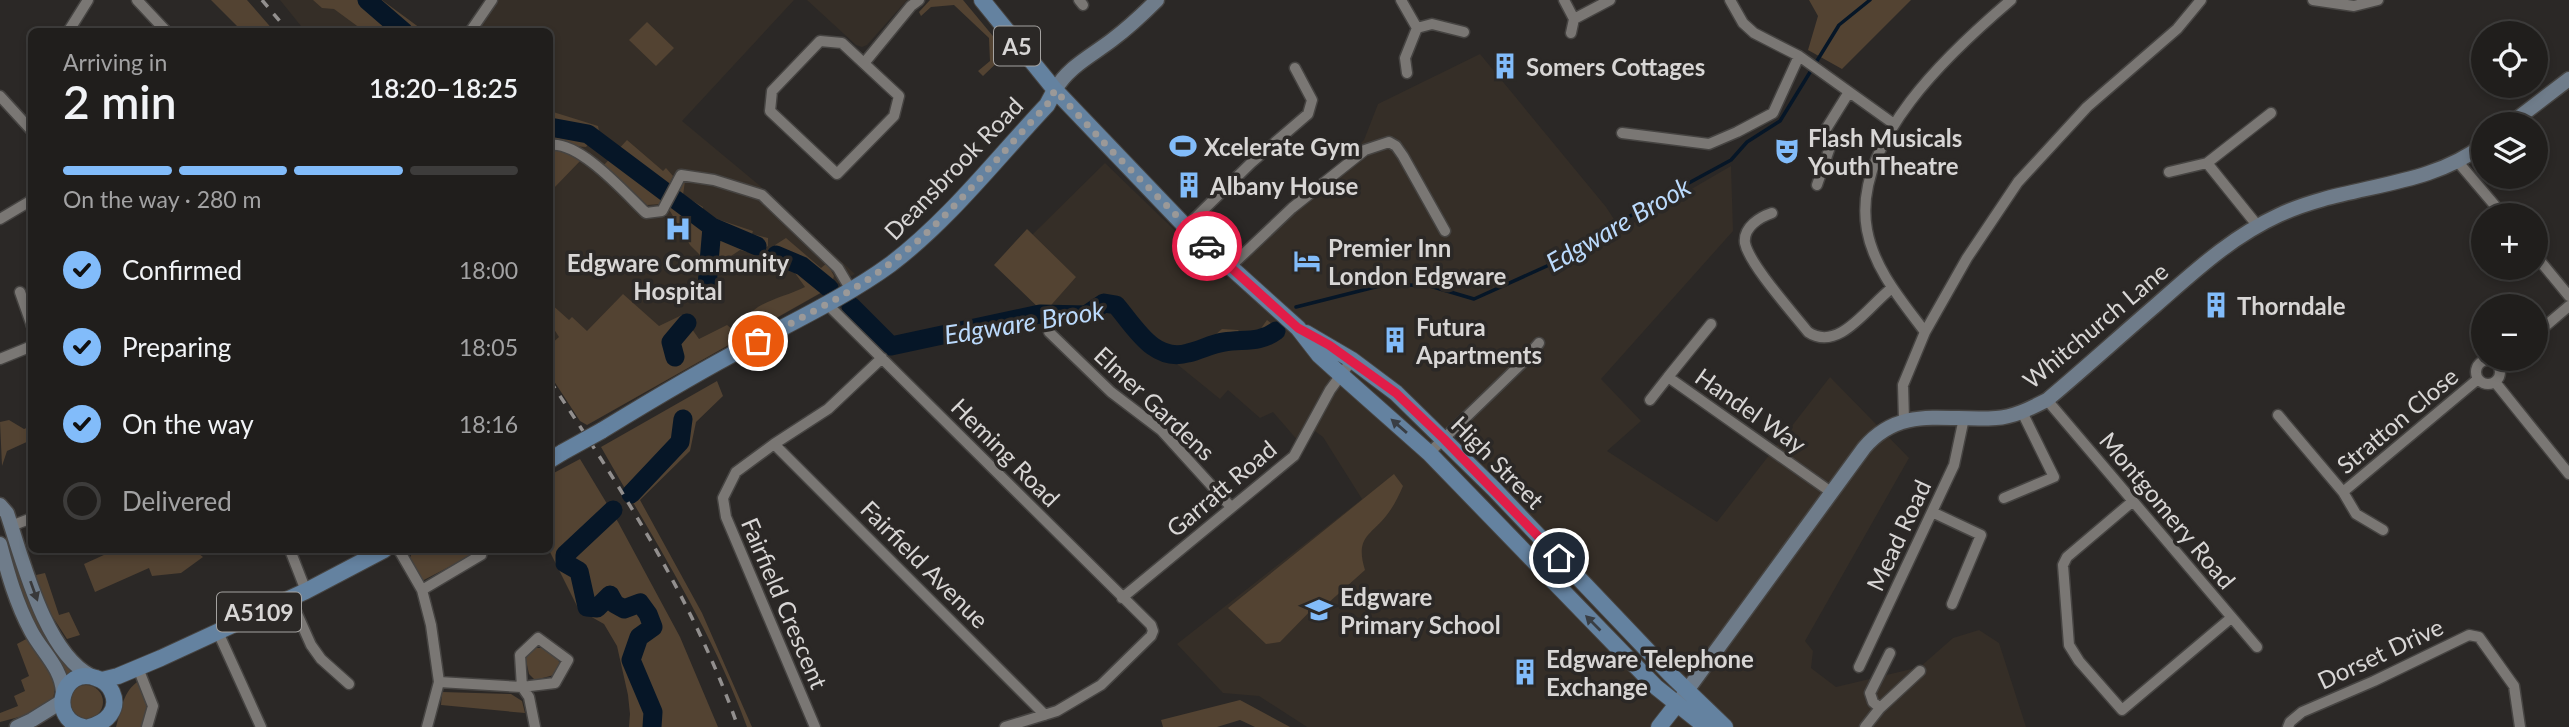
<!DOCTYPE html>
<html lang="en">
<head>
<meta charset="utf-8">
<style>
	body { margin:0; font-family:Lato,sans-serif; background:#282725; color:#f1f3f6; height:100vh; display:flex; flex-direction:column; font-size:26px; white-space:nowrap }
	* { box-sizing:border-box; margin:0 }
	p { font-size:23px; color:#a2a2a3 }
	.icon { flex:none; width:38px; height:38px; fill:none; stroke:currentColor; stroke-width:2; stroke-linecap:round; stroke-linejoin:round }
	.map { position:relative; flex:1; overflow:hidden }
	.sheet { position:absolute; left:28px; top:28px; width:525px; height:525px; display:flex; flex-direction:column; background:#201e1c; border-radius:10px; box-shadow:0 4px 10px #0003,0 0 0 2px #3d3c3b }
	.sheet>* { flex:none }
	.controls { position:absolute; left:2471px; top:21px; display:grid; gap:14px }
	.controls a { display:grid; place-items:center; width:77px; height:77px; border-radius:50%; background:#201e1c; box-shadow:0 4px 10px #0003,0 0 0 2px #3d3c3b; font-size:35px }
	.pin { position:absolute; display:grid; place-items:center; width:60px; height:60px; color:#fff; margin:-30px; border:4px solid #fff; border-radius:50%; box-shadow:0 2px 7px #0007 }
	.courier { position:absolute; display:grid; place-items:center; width:70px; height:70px; margin:-35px; border:5px solid #e11d48; border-radius:50%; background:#fff; color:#222; box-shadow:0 2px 9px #0007 }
	.head em { font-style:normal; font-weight:600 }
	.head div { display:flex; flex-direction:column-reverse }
	.head { display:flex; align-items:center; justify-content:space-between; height:119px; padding:0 35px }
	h1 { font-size:46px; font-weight:600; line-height:52px }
	.bar { display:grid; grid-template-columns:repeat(4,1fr); gap:10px 7px; align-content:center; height:84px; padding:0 35px }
	.bar i { height:9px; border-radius:5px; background:#3d3c3b }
	.bar .on { background:#82bcfa }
	.bar p { grid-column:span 4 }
	ol { padding:0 35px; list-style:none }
	li { display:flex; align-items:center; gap:21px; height:77px }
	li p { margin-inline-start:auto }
	li .icon { padding:7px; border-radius:50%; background:#82bcfa; color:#111; stroke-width:4 }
	li:last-child { color:#a2a2a3 }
	li i { width:38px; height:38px; border:4px solid #3d3c3b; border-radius:50% }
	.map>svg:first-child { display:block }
</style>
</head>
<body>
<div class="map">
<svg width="2569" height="727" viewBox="0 0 2569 727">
	<rect width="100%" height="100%" fill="#2b2826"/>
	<path fill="#352e27" d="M280,0H363L407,31H305Z
		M485,0H794L682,121L759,185L855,274L587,425L550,369V32H465Z
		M807,0H907L867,45L862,47L856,45Z
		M1480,54L1606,207L1621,230L1731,166L1733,231L1601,379L1641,421L1607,451L1717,522L1830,377L1909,458L1805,641L1813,651L1811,668L1836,687L1920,667L1953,638L1979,630L1999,643L2026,727H1307L1259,696L1223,693L1177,644L1362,499L1323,437L1308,426L1299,442L1273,412L1260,418L1228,390L1220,399L1178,365L1117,299H1107L1084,310L1044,312L1032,235L1105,163L1226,280L1364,140L1378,104Z"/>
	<path fill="#534332" d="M211,0H247L274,31H242Z
		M313,0H382L424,31H364L334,9L322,8Z
		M930,0H963L1007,53L983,76L978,71L990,61L989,38L954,5L931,7L921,16L919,12Z
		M1809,0H1911L1842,69L1808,50L1818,16Z
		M647,22L674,48L656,66L629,40Z
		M550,111L598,126L599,131L586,147L550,144Z
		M627,140L663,171L666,168L673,176L660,204L647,205L604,165Z
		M550,150L562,151L581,160L553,189L550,186Z
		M685,181L683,195L703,207L702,214L753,231L752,234L768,238V246C758,253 752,254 740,250L716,266L708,291L704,288L701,275L704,259L690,245L667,206L676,191Z
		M1027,229L1076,277L1045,312L1083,310L1107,299H1117L1165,346C1195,348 1199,349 1222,329L1238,330L1244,337L1257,334L1267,320L1283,333L1272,340L1213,350L1193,357L1162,358L1110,305L1092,318L1031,320L1011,323L968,338L888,351L885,348L940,334L941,336C975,329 1009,314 1043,312L994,265Z
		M786,238L821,268L827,263L834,276L831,287L587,425L580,421L550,375V345L559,337L550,323V303L569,320L572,317L587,331L623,294L659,326L682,315L699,339L727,325L732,329C742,323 749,313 758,307C773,298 789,295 805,287L790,266L774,259L775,245Z
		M717,381L723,396L696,422L690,451L640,500L702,613L752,727H747C711,627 653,539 601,447Z
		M9,420L24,429L31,426V440L7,451L2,466L0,422Z
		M580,459L618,522L680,637L718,727H629L630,714L628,695L617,646L604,624L579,610L549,550L550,475Z
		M1394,474L1403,486C1399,495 1395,504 1389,512C1373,535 1354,535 1365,570L1327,604L1322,599L1280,642L1266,644L1228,608Z
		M8,535L77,673L66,679C63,660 48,648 39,632C24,604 16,575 6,545Z
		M105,550H194L203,557L181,573L152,576L149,568L95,592L84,564L106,554Z
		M413,550H468L470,556L422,581L410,558Z
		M45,573L59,615L69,612L80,635L67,639L43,602L36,575Z
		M28,638C44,660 59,671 53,700L38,712L0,722V713L18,706L14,696L25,691L21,680L29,676L17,644Z
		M534,648H543L558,658L560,666L554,675L535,680L529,674L525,656Z
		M139,681L147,704L142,727H116C121,711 123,690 139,681Z
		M69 702a17 17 0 1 1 34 0a17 17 0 1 1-34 0Z
		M442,692L511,694L522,701L525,713L441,705Z
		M1240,700L1290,727H1255L1240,720L1217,727H1163L1161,720Z"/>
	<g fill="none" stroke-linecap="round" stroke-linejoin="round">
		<path stroke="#061627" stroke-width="3.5" d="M1296,307L1387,284L1430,286L1474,299L1569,256L1641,209L1731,160L1747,142L1780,121L1839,25L1870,0"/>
		<path stroke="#061627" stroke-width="19" d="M367,0L404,32
			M550,127L588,134L712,227L757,246
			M776,255L802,266L829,288
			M707,286L712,227
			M851,306L891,346L1040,314L1086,315L1104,303L1116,305C1135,327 1154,363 1188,353C1201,350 1211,344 1224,342C1244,339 1260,343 1276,331
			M675,357L671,342L687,323
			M631,494L680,442L683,419
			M613,510L565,555V563L579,571L587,607L597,608L610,595L615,604L624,609L640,603L648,614L653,627L639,637L631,660L653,712L652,727"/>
		<g stroke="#464442" stroke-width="13">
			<path id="street" d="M137,0L167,32
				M1079,0L1083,5
				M1401,0L1417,28
				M1564,0L1574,19L1610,0
				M1730,0L1743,23L1754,33L1799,56L1894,124
				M2313,0L2354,6L2378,0
				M1417,28L1432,24L1464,32
				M68,32L88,0
				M470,32L492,0
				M1571,33L1574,19
				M820,41L842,43L899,96L894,116L837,174L770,111L772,91Z
				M865,62L911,6L919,0
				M1407,73L1405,58L1417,28
				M0,96L32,131
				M1622,133L1709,144L1737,132L1773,113L1799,56
				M550,145C580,141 625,193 646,213L662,211L681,175L714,180L762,195L838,268L851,290
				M2458,162L2503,215
				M2169,172L2207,163
				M1817,185L1830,147L1826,129L1849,92
				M1772,213C1760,217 1743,227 1745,243C1749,264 1793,313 1808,332C1839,353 1868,306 1892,288
				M0,219L32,200
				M2257,225L2207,163L2271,113
				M1186,227L1251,163L1308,114L1312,100L1295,68
				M2536,256L2569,296
				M1230,267L1292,208L1365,150L1389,142L1396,146L1403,156L1445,231
				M20,292L32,326
				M827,304L1151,625L1153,631L1151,636L1101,685L1057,711L1005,727
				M1711,324L1668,377L1831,492
				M1049,332L1111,392L1161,430L1231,507
				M1925,332C1902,301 1874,269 1867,230C1851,142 1951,51 2011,0
				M2536,334L2569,306
				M0,359L32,346
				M2476 372a12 12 0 1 1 24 0a12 12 0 1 1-24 0Z
				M2495,382L2569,474
				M1650,400L1668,377
				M2047,400L2257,647
				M2278,415L2343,492L2356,514L2383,530
				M1904,420L1903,385L1925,332L1967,258L2018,182L2087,107L2177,29L2201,0
				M774,444L1045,715
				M1429,453L1522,363L1539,343
				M2343,492L2478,379
				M2004,498L2054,477L2022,412
				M2133,501L2067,557L2063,565L2069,645L2079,661L2122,710L2231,618
				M1932,512L1981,535L1952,604
				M11,526L32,518
				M290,550L306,591
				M399,550L422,590L431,625L439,682L427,727
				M422,590L481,555L479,550
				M290,598L311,645L321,659L349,684
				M1122,598L1294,456L1330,390L1352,360
				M217,630L261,727
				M538,638L568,660L555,683L522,687L520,655Z
				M1859,667L1954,465L1964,418
				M138,668L153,706L147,727
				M439,682L522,687L529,697L535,727
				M1880,708L1873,702L1870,693L1890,653
				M815,727L726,517L723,498L736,472L774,444L828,409L882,358
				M1865,727L1880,708L1920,671
				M2288,727L2290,722L2302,712L2374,681L2469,635L2479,637L2514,686L2520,727"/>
		</g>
		<g stroke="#464442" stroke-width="17">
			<path id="secondary" d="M1055,90C1068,67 1091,56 1112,40C1128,28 1143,14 1157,0
				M2510,124L2569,79
				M0,505L7,513C23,561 45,652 91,676
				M0,544C8,574 16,603 31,631C42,652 62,668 63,693
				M1680,700L1864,448C1901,404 1947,422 1996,418C2014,417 2031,408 2047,400C2084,369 2119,337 2155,306C2195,271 2231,237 2279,215C2345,184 2426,189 2483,145
				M17,727L32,720L61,702"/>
		</g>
		<g stroke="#464442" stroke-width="18">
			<path id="primary" d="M982,0L1055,90L1186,227L1298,328L1319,355L1340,374L1429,453L1656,687L1706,727
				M1306,333L1352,360L1396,393L1494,489L1670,674L1725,727
				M601,431C650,401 698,372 748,346C796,320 847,296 891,264C950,219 996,159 1047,105L1055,90
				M550,460L563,452
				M102,680L118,676L161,658L306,591L384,550
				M84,727C47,720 62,665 96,678C103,680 109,685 112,692C120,710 106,723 89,727
				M1659,727L1677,704"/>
		</g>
		<use href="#street" stroke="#7a7774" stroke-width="10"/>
		<use href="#secondary" stroke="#6f7c8a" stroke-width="14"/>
		<use href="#primary" stroke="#6482a0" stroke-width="16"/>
		<path stroke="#928f8e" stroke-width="3.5" stroke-dasharray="9 9" stroke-linecap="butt" d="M262,0L289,32
			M550,381C622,489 695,603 738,727"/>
		<g stroke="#464442" stroke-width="18" stroke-linecap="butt">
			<path id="primary-bridge" d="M563,452L601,431"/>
		</g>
		<use href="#primary-bridge" stroke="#6482a0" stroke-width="16"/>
	</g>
	<defs><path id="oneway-solid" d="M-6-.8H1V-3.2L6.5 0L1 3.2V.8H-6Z" transform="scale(1.75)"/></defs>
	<g fill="#393e44">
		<use href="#oneway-solid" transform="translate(1399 426) rotate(-139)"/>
		<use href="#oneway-solid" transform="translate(1593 623) rotate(-135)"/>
	</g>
	<use fill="#39393a" href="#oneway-solid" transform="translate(34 591) rotate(70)"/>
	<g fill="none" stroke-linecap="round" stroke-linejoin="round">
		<path stroke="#9b9998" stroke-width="7" stroke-dasharray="0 12.6" d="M758,341C803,316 852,294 892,262C951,217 996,158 1047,105L1055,90L1108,147L1207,246"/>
		<path stroke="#e11d48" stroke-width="9" d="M1207,246L1298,328L1329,345L1396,393L1444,439L1559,558"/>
	</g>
	<defs>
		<g id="building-bare" transform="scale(2.1)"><path d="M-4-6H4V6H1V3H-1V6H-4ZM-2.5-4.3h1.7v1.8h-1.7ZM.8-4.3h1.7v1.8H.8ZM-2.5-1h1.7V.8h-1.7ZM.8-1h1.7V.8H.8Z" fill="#82bcfa" stroke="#2b2826" stroke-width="2.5" paint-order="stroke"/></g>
		<g id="stadium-bare" transform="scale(2.1)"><path d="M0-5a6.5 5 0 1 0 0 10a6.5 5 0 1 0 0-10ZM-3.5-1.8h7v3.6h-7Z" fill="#82bcfa" stroke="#2b2826" stroke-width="2.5" paint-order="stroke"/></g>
		<g id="theatre-bare" transform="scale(2.1)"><path d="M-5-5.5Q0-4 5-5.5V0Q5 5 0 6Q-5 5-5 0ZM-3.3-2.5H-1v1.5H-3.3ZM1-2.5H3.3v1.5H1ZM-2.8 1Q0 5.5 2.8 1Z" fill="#82bcfa" stroke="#2b2826" stroke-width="2.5" paint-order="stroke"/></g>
		<g id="hospital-bare" transform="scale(2.1)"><path d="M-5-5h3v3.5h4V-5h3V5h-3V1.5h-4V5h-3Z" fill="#82bcfa" stroke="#2b2826" stroke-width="2.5" paint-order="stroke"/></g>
		<g id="hotel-bare" transform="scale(2.1)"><path d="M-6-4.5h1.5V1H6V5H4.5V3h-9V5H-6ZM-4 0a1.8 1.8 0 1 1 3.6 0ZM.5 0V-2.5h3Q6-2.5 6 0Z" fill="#82bcfa" stroke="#2b2826" stroke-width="2.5" paint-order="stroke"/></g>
		<g id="school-bare" transform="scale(2.1)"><path d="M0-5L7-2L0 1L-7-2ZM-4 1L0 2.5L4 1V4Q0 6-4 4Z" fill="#82bcfa" stroke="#2b2826" stroke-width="2.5" paint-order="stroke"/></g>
	</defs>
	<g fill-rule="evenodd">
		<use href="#building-bare" x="1505" y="66"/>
		<use href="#stadium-bare" x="1183" y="146"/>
		<use href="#theatre-bare" x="1787" y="151"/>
		<use href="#building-bare" x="1189" y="185"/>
		<use href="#hospital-bare" x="678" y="229"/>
		<use href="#hotel-bare" x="1307" y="261"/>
		<use href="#building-bare" x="2216" y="305"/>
		<use href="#building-bare" x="1395" y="340"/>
		<use href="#school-bare" x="1319" y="610"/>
		<use href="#building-bare" x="1525" y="672"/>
	</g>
	<g text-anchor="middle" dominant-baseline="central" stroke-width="7" stroke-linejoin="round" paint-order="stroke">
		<g fill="#2b2826" stroke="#a4a2a0" stroke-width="2">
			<rect x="994" y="26.5" width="46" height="39" rx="5"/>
			<rect x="217" y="592.5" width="84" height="39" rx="5"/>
		</g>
		<g font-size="23" font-weight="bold" fill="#d8d6d5">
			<text x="1017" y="46">A5</text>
			<text x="259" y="612">A5109</text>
		</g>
		<g font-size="24" font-weight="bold" fill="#d8d6d5" stroke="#2b2826" text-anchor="start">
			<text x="1526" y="66">Somers Cottages</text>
			<text x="1808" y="137">Flash Musicals<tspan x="1808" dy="28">Youth Theatre</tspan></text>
			<text x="1204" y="146">Xcelerate Gym</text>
			<text x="1210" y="185">Albany House</text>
			<text x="1328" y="247">Premier Inn<tspan x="1328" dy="28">London Edgware</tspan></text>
			<text x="678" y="262" text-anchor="middle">Edgware Community<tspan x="678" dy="28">Hospital</tspan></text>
			<text x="2237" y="305">Thorndale</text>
			<text x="1416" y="326">Futura<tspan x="1416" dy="28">Apartments</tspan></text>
			<text x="1340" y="596">Edgware<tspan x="1340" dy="28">Primary School</tspan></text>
			<text x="1546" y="658">Edgware Telephone<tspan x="1546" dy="28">Exchange</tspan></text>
		</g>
		<g font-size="24" fill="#d8d6d5" stroke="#2b2826">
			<text transform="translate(953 168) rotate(-46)">Deansbrook Road</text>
			<text transform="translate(2095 325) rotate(-40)">Whitchurch Lane</text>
			<text transform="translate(1155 403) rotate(43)">Elmer Gardens</text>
			<text transform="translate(1751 410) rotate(35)">Handel Way</text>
			<text transform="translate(2397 420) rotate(-40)">Stratton Close</text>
			<text transform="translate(1006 452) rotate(45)">Heming Road</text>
			<text transform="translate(1498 462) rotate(45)">High Street</text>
			<text transform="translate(1221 488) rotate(-40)">Garratt Road</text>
			<text transform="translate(2168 510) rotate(50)">Montgomery Road</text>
			<text transform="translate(1898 535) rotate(-65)">Mead Road</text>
			<text transform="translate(925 564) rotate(45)">Fairfield Avenue</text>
			<text transform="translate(785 603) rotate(67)">Fairfield Crescent</text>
			<text transform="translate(2380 653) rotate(-25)">Dorset Drive</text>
		</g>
		<g font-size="26" font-style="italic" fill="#bbdafc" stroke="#2b2826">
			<text transform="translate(1618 224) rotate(-30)">Edgware Brook</text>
			<text transform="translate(1024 322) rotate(-9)">Edgware Brook</text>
		</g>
	</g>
</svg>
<div class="controls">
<a><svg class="icon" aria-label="locate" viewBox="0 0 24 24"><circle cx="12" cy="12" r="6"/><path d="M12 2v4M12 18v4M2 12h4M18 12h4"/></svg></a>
<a><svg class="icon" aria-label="layers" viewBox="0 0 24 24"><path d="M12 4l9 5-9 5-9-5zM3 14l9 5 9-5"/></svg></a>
<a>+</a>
<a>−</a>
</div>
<div class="pin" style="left:758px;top:341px;background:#ea580c"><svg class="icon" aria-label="bag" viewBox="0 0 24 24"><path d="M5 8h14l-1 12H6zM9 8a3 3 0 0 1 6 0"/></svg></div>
<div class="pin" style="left:1559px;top:558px;background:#1f2937"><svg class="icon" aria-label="home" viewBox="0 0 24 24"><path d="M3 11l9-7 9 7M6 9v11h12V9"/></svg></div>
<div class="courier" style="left:1207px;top:246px"><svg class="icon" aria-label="car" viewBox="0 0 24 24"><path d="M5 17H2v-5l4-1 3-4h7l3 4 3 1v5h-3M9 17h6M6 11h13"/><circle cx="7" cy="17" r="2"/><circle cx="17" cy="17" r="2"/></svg></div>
<section class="sheet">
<div class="head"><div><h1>2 min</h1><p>Arriving in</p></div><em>18:20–18:25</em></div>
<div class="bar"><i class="on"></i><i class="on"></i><i class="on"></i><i></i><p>On the way · 280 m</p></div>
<ol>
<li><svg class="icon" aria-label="check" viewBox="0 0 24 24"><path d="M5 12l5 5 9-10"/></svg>Confirmed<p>18:00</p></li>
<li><svg class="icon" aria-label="check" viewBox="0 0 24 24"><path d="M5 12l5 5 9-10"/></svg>Preparing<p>18:05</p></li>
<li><svg class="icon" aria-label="check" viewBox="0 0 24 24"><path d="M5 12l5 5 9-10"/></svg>On the way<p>18:16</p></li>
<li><i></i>Delivered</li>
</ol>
</section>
</div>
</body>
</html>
